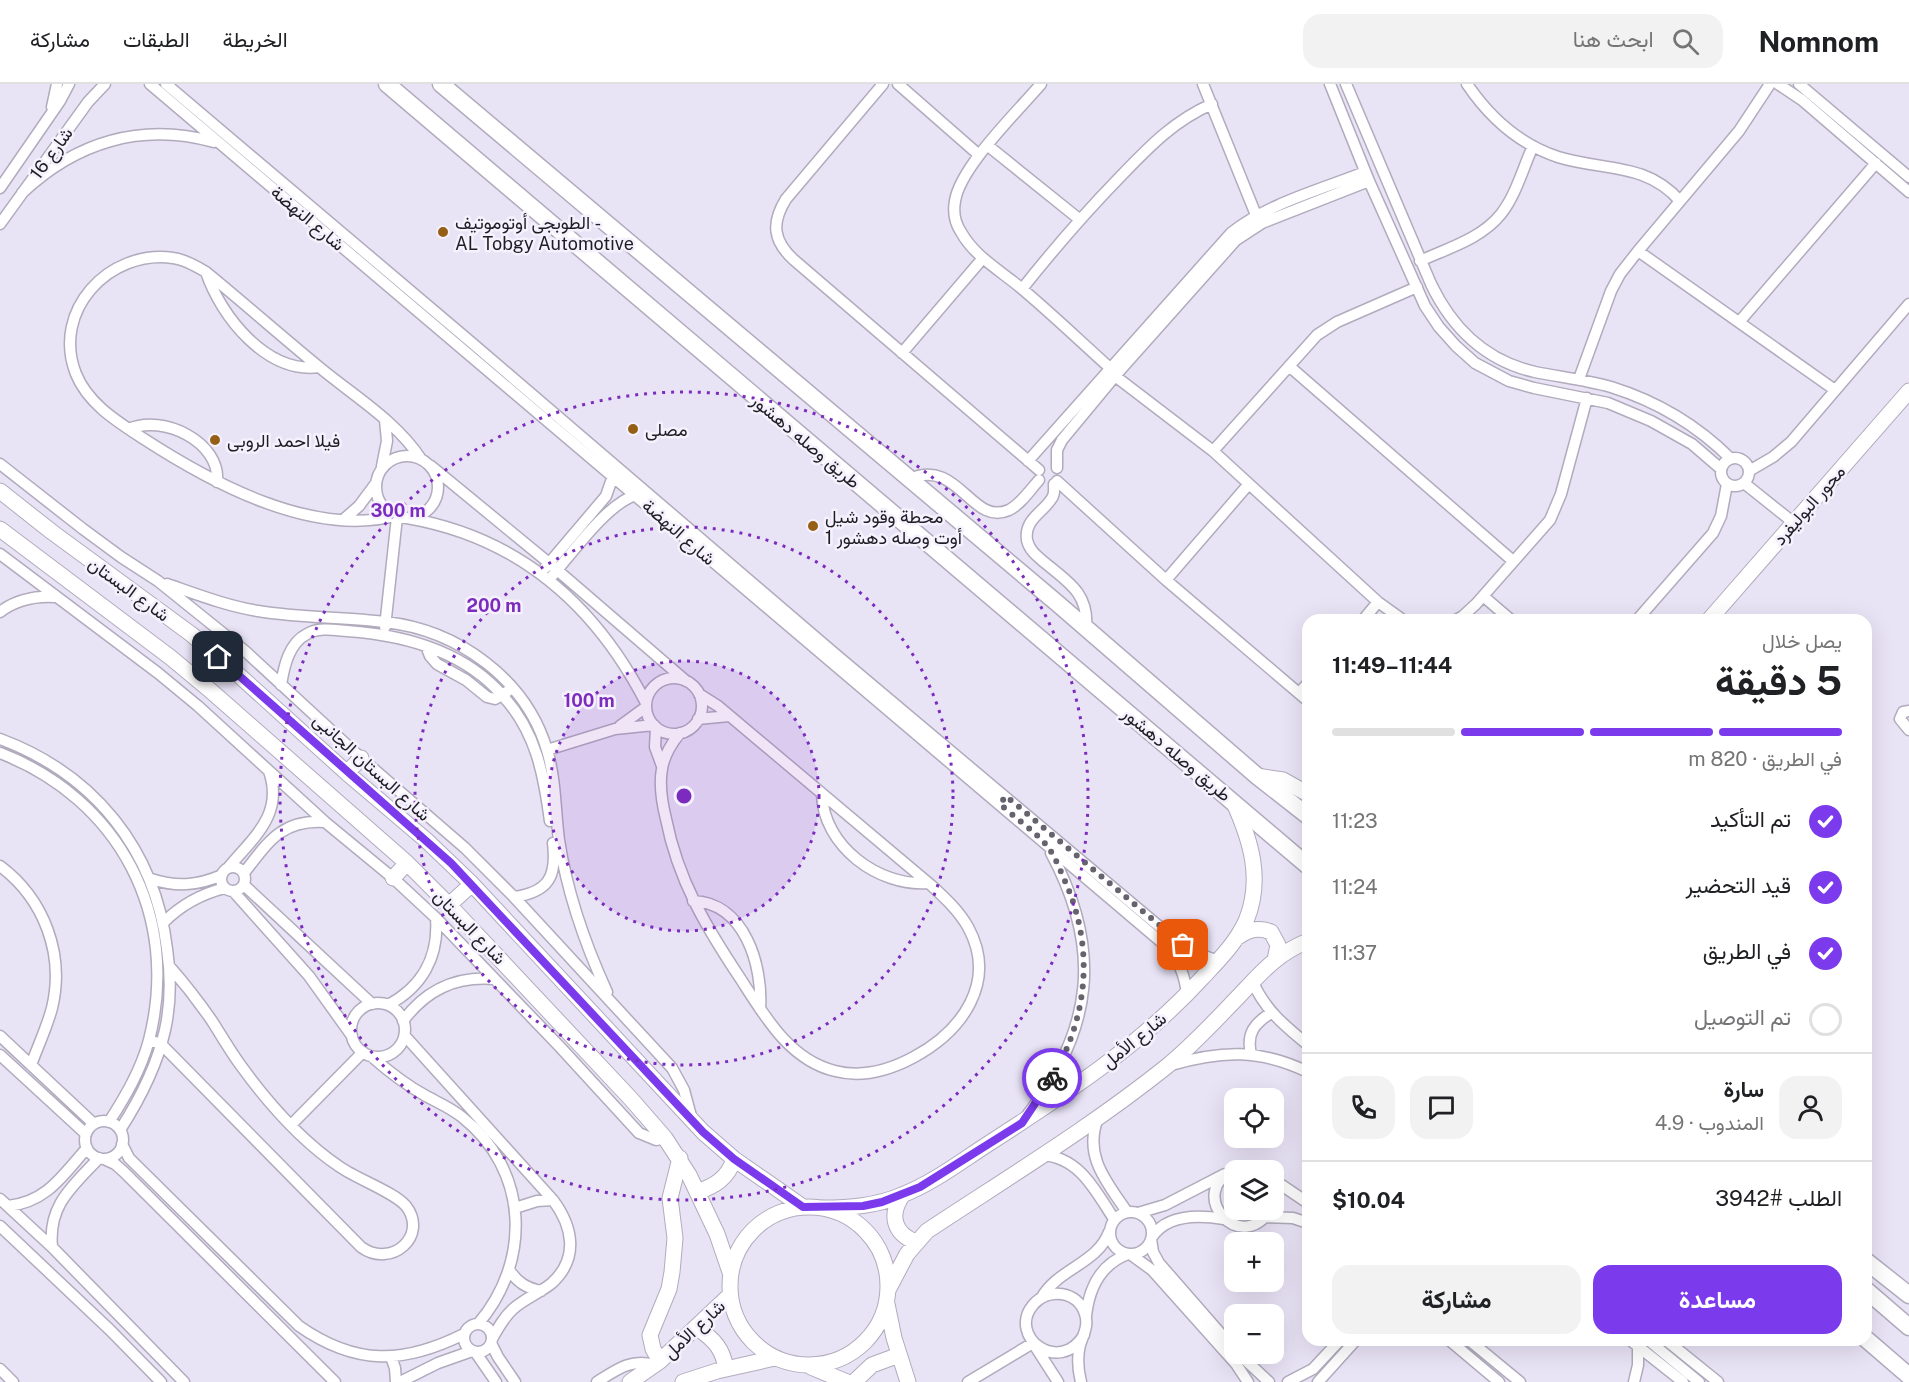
<!DOCTYPE html>
<html lang="ar">
<head>
<meta charset="utf-8">
<style>
	body { margin:0; font-family:"Public Sans",Vazirmatn,sans-serif; background:#f2f2f2; color:#202124; direction:rtl; height:100vh; display:flex; flex-direction:column; font-size:22px; white-space:nowrap }
	* { box-sizing:border-box; margin:0 }
	p { font-size:20px; color:#757577 }
	.icon { flex:none; width:33px; height:33px; fill:none; stroke:currentColor; stroke-width:2; stroke-linecap:round; stroke-linejoin:round }
	.map { position:relative; flex:1; overflow:hidden; direction:ltr }
	.details { position:absolute; left:1302px; top:530px; width:570px; height:732px; display:flex; flex-direction:column; background:#fff; border-radius:18px; box-shadow:0 6px 24px #0002; direction:rtl }
	.details>* { flex:none }
	.buttons { position:absolute; left:1224px; top:1004px; display:grid; gap:12px }
	.buttons a { display:grid; place-items:center; width:60px; height:60px; border-radius:12px; background:#fff; box-shadow:0 6px 24px #0002; font-size:30px }
	.pin { position:absolute; display:grid; place-items:center; width:51px; height:51px; color:#fff; margin:-26px; border-radius:12px; box-shadow:0 3px 9px #0006 }
	.courier { position:absolute; display:grid; place-items:center; width:60px; height:60px; margin:-30px; border:4px solid #7c3aed; border-radius:50%; background:#fff; color:#222; box-shadow:0 2px 8px #0007 }
	.summary em { font-style:normal; font-weight:700 }
	.summary div { display:flex; flex-direction:column-reverse }
	.summary { display:flex; align-items:center; justify-content:space-between; height:102px; padding:0 30px }
	h1 { font-size:39px; font-weight:700; line-height:45px }
	.bar { display:grid; grid-template-columns:repeat(4,1fr); gap:9px 6px; align-content:center; height:72px; padding:0 30px }
	.bar i { height:8px; border-radius:4px; background:#e0e0e0 }
	.bar .active { background:#7c3aed }
	.bar p { grid-column:span 4 }
	.line { display:flex; align-items:center; gap:15px; padding:0 30px; border-top:2px solid #e0e0e0 }
	.line div { flex:1 }
	.round { display:grid; place-items:center; flex:none; width:63px; height:63px; border-radius:18px; background:#f2f2f2 }
	ol { padding:0 30px; list-style:none }
	li { display:flex; align-items:center; gap:18px; height:66px }
	li p { margin-inline-start:auto }
	li .icon { padding:6px; border-radius:50%; background:#7c3aed; color:#fff; stroke-width:4 }
	li:last-child { color:#757577 }
	li i { width:33px; height:33px; border:3px solid #e0e0e0; border-radius:50% }
	.cta { display:flex; gap:12px; margin-top:auto; padding:12px 30px }
	.cta a { flex:1; height:69px; border-radius:18px; background:#7c3aed; color:#fff; font-size:24px; font-weight:700; line-height:69px; text-align:center }
	.cta a+a { background:#f2f2f2; color:#202124 }
	header { display:flex; align-items:center; gap:36px; box-sizing:border-box; height:84px; padding:0 30px; background:#fff; border-bottom:2px solid #e0e0e0 }
	header strong { font-size:28px }
	nav { display:flex; gap:33px; margin-inline-start:auto; font-size:21px }
	.search { width:420px; height:54px; background:#f2f2f2; display:flex; align-items:center; gap:15px; box-sizing:border-box; padding:0 21px; border-radius:18px; color:#757577; font-size:22px }
	.map>svg:first-child { display:block }
</style>
</head>
<body>
<header>
<strong>Nomnom</strong>
<div class="search"><svg class="icon" aria-label="search" viewBox="0 0 24 24"><circle cx="10" cy="10" r="6"/><path d="M15 15l6 6"/></svg>ابحث هنا</div>
<nav><a>الخريطة</a><a>الطبقات</a><a>مشاركة</a></nav>
</header>
<div class="map">
<svg width="1909" height="1298" viewBox="0 0 1909 1298">
	<rect width="100%" height="100%" fill="#e9e3f6"/>
	<g fill="none" stroke-linecap="round" stroke-linejoin="round">
		<g stroke="#b1abbd" stroke-width="13">
			<path id="street" d="M150,0L1166,862C1179,877 1185,891 1187,911
				M166,0L472,259L834,569L1173,854L1194,868L1218,877
				M883,0L786,115C771,139 773,157 794,176L1039,386
				M898,0L979,71
				M1041,0C1018,27 960,83 955,117C953,128 955,139 961,148C974,172 1001,187 1021,204C1052,230 1080,257 1110,284
				M1203,0L1256,131
				M1330,0L1369,97L1425,222L1439,243L1456,262L1475,279L1509,297L1534,304L1608,319L1651,337L1692,360L1721,385
				M1346,0L1431,200C1452,244 1486,277 1535,288C1560,293 1586,296 1611,303C1656,317 1698,342 1731,375
				M1467,0C1490,34 1519,60 1558,73C1603,87 1646,78 1680,117
				M1778,0L1802,16L1909,108
				M1799,0L1909,93
				M52,23L57,0
				M987,61L1079,135
				M0,104L60,17L69,0
				M22,109C76,58 141,38 214,58
				M0,140L88,18L105,0
				M1638,167L1835,306
				M1420,177C1448,164 1481,155 1501,130C1516,111 1523,84 1533,62
				M206,188C221,233 267,290 319,283
				M1022,205C1053,166 1085,129 1119,94C1148,64 1173,37 1212,20
				M1740,237L1876,79
				M902,269L983,174
				M1289,282L1513,477
				M1115,292L1213,367L1378,518L1403,536
				M1579,295L1611,207L1620,190L1638,167L1739,47L1770,0
				M129,345C163,330 221,358 217,398
				M1213,367L1317,251L1337,238L1417,203
				M376 403a31 31 0 1 1 62 0a31 31 0 1 1-62 0Z
				M1721 388a14 14 0 1 1 28 0a14 14 0 1 1-28 0Z
				M1028,377L1231,149C1269,119 1320,106 1365,88
				M0,380L83,445L121,473L158,497L245,567L361,674L465,764L514,813L672,984L684,1006L691,1032
				M382,382L387,357L385,336
				M431,382L549,479L686,597
				M1057,384V366L1062,356L1115,292L1236,156L1262,139L1369,97
				M1749,387L1773,373L1791,358L1909,220
				M909,395C959,373 971,443 1009,426C1021,420 1030,406 1039,396
				M1057,397L1166,496L1308,617
				M1744,399L1794,439
				M1054,400C1054,405 1055,410 1052,414C1043,429 1024,435 1027,456C1029,466 1037,472 1044,478C1068,498 1089,509 1086,544
				M395,432C311,453 212,399 144,355C118,338 88,320 76,290C51,227 109,165 173,174C184,175 196,182 206,188C244,219 281,252 319,283C354,312 396,337 421,375
				M407,434C518,453 595,520 646,619
				M343,436L359,422L376,399
				M0,470L158,589L198,622L325,738L393,794L436,834L561,964L639,1049L656,1056L665,1054
				M545,484L606,412L613,392L617,387
				M553,491C573,468 608,419 636,411
				M1166,496L1248,401
				M167,500C196,510 227,522 258,527C300,534 343,533 385,538C458,546 526,595 547,666C556,696 555,726 559,756C567,808 585,860 607,908
				M1483,512L1511,536
				M0,528C16,516 34,512 54,513
				M1363,536L1378,518
				M1456,536L1463,532L1476,520L1550,436L1561,410L1587,314
				M1637,536L1713,449L1721,432L1727,400
				M385,543L397,433
				M426,562L430,572L437,580L466,596L487,613L495,615L508,607
				M646 622a28 28 0 1 1 56 0a28 28 0 1 1-56 0Z
				M281,601C284,582 289,559 307,550C319,543 334,546 347,547C405,551 464,567 503,612C536,648 544,691 550,737
				M1299,609L1308,599
				M1909,627L1903,628L1900,635L1909,646
				M698,635L729,632
				M620,642L646,623
				M656,643L655,663L662,682
				M680,649C671,660 664,671 662,685C659,701 662,719 666,735C678,796 706,843 740,894C764,931 789,976 835,987C862,994 890,986 914,973C962,947 998,898 968,843C959,827 945,814 932,802L718,622L699,610
				M0,655C94,690 155,765 167,865C171,892 171,919 165,946C157,982 140,1015 120,1046
				M547,666L615,645L654,641
				M0,669C119,715 181,831 149,956C141,986 125,1013 109,1038
				M822,710C823,762 879,803 928,799
				M0,782C44,815 65,870 52,924C47,943 38,962 31,981
				M221 795a12 12 0 1 1 24 0a12 12 0 1 1-24 0Z
				M228,784C254,753 284,730 269,687
				M244,789C268,758 282,735 325,738
				M151,795C176,803 197,802 222,791
				M244,801L372,920
				M233,807L309,892L352,952
				M514,813C549,808 557,792 553,759
				M693,817C745,819 763,882 760,925
				M164,838C182,820 201,810 225,804
				M1253,898C1264,925 1286,943 1308,961
				M351 946a27 27 0 1 1 54 0a27 27 0 1 1-54 0Z
				M388,921C422,903 439,873 436,834
				M403,937C426,906 455,892 494,895
				M0,952L94,1040
				M405,952L553,1116C573,1143 579,1174 552,1199C540,1209 525,1214 513,1225C504,1233 498,1244 492,1255
				M149,956L161,960L361,1163C391,1185 429,1152 406,1122C394,1108 357,1095 340,1083C300,1056 267,1018 239,979C229,965 221,951 212,937C199,918 185,900 170,883
				M1251,970C1246,949 1255,939 1271,929
				M0,971L86,1050
				M371,972C388,987 406,1001 426,1012C439,1019 451,1024 462,1033C529,1086 532,1177 478,1240
				M1171,981C1222,966 1260,965 1308,988
				M1028,1030C1094,944 1102,864 1051,769
				M1098,1034C1083,1072 1107,1098 1127,1128
				M85 1056a19 19 0 1 1 38 0a19 19 0 1 1-38 0Z
				M291,1041L363,968
				M122,1060L129,1074L299,1242C356,1282 404,1280 464,1250
				M1042,1071C1080,1073 1096,1108 1114,1135
				M104,1075L115,1080L124,1088L335,1298
				M1234,1086C1185,1108 1240,1174 1271,1125
				M1235,1086L1246,1084L1254,1086
				M1274,1096L1308,1119
				M0,1115L52,1163L184,1298
				M8,1122C47,1118 63,1091 87,1064
				M515,1124L537,1117L553,1116
				M1110 1149a21 21 0 1 1 42 0a21 21 0 1 1-42 0Z
				M1138,1129L1165,1121L1225,1090
				M1266,1133L1293,1134L1308,1139
				M0,1142L110,1246L161,1298
				M1152,1153C1167,1130 1200,1131 1224,1135
				M1151,1155L1153,1168L1159,1179L1234,1265
				M52,1163C48,1121 72,1103 99,1074
				M1130,1170L1152,1186L1236,1280L1248,1298
				M510,1187C518,1199 527,1204 541,1207
				M1042,1213C1058,1185 1098,1179 1109,1148
				M1086,1232C1089,1204 1101,1180 1128,1170
				M464 1254a14 14 0 1 1 28 0a14 14 0 1 1-28 0Z
				M1449,1256L1499,1298
				M1469,1256L1520,1298
				M1630,1256L1683,1298
				M1648,1256L1699,1298
				M1666,1256L1718,1298
				M491,1259L498,1273L515,1298
				M476,1269L496,1298
				M1238,1269L1269,1298
				M391,1273L395,1284L396,1298
				M0,1285L13,1298
				M400,1298L438,1279L472,1267
				M597,1298C616,1286 631,1274 654,1281
				M968,1298L1033,1259L1058,1298
				M1081,1298C1078,1286 1077,1273 1080,1261C1083,1251 1089,1242 1085,1230C1078,1207 1048,1203 1033,1221C1007,1252 1059,1292 1084,1251
				M1288,1298L1313,1285L1340,1256
				M1318,1298L1356,1256
				M1634,1298L1638,1281V1262"/>
		</g>
		<g stroke="#b1abbd" stroke-width="17">
			<path id="secondary" d="M0,407L52,448L191,550L232,585L347,689L426,756L472,800L703,1048L734,1075L803,1123
				M0,445L170,573L211,607L407,779L449,821L631,1015L665,1054L689,1091L717,1150L730,1188
				M1709,536L1909,307
				M347,689L361,674
				M1257,692L1283,696L1308,710
				M393,794L407,779
				M449,821L472,800
				M1238,853C1249,845 1259,843 1271,848L1278,861L1275,876
				M697,1108C715,1102 728,1094 734,1075
				M902,1112C889,1131 894,1150 916,1158
				M730 1202a79 79 0 1 1 158 0a79 79 0 1 1-158 0Z
				M822,1124C850,1124 876,1122 902,1111C933,1099 960,1078 988,1060C1064,1011 1141,961 1202,894C1219,876 1236,859 1246,837C1263,796 1251,757 1234,719
				M888,1206L907,1170L927,1147C1007,1094 1091,1043 1166,983C1192,962 1215,937 1238,913C1261,889 1276,870 1308,857
				M887,1220L894,1254L908,1298
				M697,1244C714,1255 723,1265 726,1285
				M660,1277L653,1265L650,1251L669,1205L672,1188L675,1154L670,1114L680,1074
				M811,1283L847,1298
				M630,1298L660,1277L729,1212
				M683,1298L717,1287L775,1274
				M854,1298L872,1281L899,1271"/>
		</g>
		<g stroke="#b1abbd" stroke-width="19">
			<path id="primary" d="M387,0L1308,782
				M441,0L1057,519L1257,692L1308,732
				M1866,1177L1909,1211
				M1866,1206L1909,1243
				M1866,1255L1909,1292"/>
		</g>
		<use href="#street" stroke="#fff" stroke-width="10"/>
		<use href="#secondary" stroke="#fff" stroke-width="15"/>
		<use href="#primary" stroke="#fff" stroke-width="16"/>
	</g>
	<g fill="none" stroke-linecap="round" stroke-linejoin="round">
		<path stroke="#66626e" stroke-width="6" stroke-dasharray="0 10.8" d="M1052,994C1087,934 1094,869 1068,804C1062,791 1056,774 1048,763C1036,748 1014,733 1000,720L1006,712L1183,861"/>
		<path stroke="#7c3aed" stroke-width="8" d="M218,573L451,779L703,1048L734,1075L803,1123L863,1122L882,1118L920,1103L1022,1039L1052,994"/>
	</g>
	<circle cx="684" cy="712" r="135" fill="#7b2cbf" fill-opacity=".12"/>
	<g fill="none" stroke="#7b2cbf" stroke-width="3" stroke-dasharray="3 6">
		<circle cx="684" cy="712" r="135"/>
		<circle cx="684" cy="712" r="269"/>
		<circle cx="684" cy="712" r="404"/>
	</g>
	<g fill="#956016" stroke="#f5f1fd" stroke-width="2">
		<circle cx="443" cy="148" r="6"/>
		<circle cx="633" cy="345" r="6"/>
		<circle cx="215" cy="356" r="6"/>
		<circle cx="813" cy="442" r="6"/>
	</g>
	<g text-anchor="middle" dominant-baseline="central" stroke-width="5" stroke-linejoin="round" paint-order="stroke">
		<g font-size="18" fill="#1f1d24" stroke="#f5f1fd">
			<text transform="translate(51 69) rotate(-54)">شارع 16</text>
			<text transform="translate(308 134) rotate(40)">شارع النهضة</text>
			<text transform="translate(806 357) rotate(40)">طريق وصله دهشور</text>
			<text transform="translate(1809 421) rotate(-49)">محور البوليفرد</text>
			<text transform="translate(679 448) rotate(41)">شارع النهضة</text>
			<text transform="translate(129 505) rotate(36)">شارع البستان</text>
			<text transform="translate(1177 670) rotate(40)">طريق وصله دهشور</text>
			<text transform="translate(372 683) rotate(42)">شارع البستان الجانبى</text>
			<text transform="translate(470 843) rotate(46)">شارع البستان</text>
			<text transform="translate(1134 956) rotate(-39)">شارع الأمل</text>
			<text transform="translate(694 1245) rotate(-43)">شارع الأمل</text>
		</g>
		<g font-size="18" fill="#1f1d24" stroke="#f5f1fd" text-anchor="start">
			<text x="455" y="138">الطوبجى أوتوموتيف -<tspan x="455" dy="21">AL Tobgy Automotive</tspan></text>
			<text x="645" y="345">مصلى</text>
			<text x="227" y="356">فيلا احمد الروبى</text>
			<text x="825" y="432">محطة وقود شيل<tspan x="825" dy="21">أوت وصله دهشور 1</tspan></text>
		</g>
	</g>
	<circle cx="684" cy="712" r="9" fill="#7b2cbf" stroke="#f5f1fd" stroke-width="3"/>
	<g font-size="18" text-anchor="middle" font-weight="bold" fill="#7b2cbf" stroke="#f5f1fd" stroke-width="5" stroke-linejoin="round" paint-order="stroke">
		<text x="398" y="433">300 m</text>
		<text x="494" y="528">200 m</text>
		<text x="589" y="623">100 m</text>
	</g>
</svg>
<div class="buttons">
<a><svg class="icon" aria-label="locate" viewBox="0 0 24 24"><circle cx="12" cy="12" r="6"/><path d="M12 2v4M12 18v4M2 12h4M18 12h4"/></svg></a>
<a><svg class="icon" aria-label="layers" viewBox="0 0 24 24"><path d="M12 4l9 5-9 5-9-5zM3 14l9 5 9-5"/></svg></a>
<a>+</a>
<a>−</a>
</div>
<div class="pin" style="left:1183px;top:861px;background:#ea580c"><svg class="icon" aria-label="bag" viewBox="0 0 24 24"><path d="M5 8h14l-1 12H6zM9 8a3 3 0 0 1 6 0"/></svg></div>
<div class="pin" style="left:218px;top:573px;background:#1f2937"><svg class="icon" aria-label="home" viewBox="0 0 24 24"><path d="M3 11l9-7 9 7M6 9v11h12V9"/></svg></div>
<div class="courier" style="left:1052px;top:994px"><svg class="icon" aria-label="bike" viewBox="0 0 24 24"><circle cx="6" cy="16" r="4"/><circle cx="18" cy="16" r="4"/><path d="M6 16l4-8h5l3 8M10 8l3 8H6M13 5h3"/></svg></div>
<section class="details">
<div class="summary"><div><h1>5 دقيقة</h1><p>يصل خلال</p></div><em>11:44–11:49</em></div>
<div class="bar"><i class="active"></i><i class="active"></i><i class="active"></i><i></i><p>في الطريق · 820 m</p></div>
<ol>
<li><svg class="icon" aria-label="check" viewBox="0 0 24 24"><path d="M5 12l5 5 9-10"/></svg>تم التأكيد<p>11:23</p></li>
<li><svg class="icon" aria-label="check" viewBox="0 0 24 24"><path d="M5 12l5 5 9-10"/></svg>قيد التحضير<p>11:24</p></li>
<li><svg class="icon" aria-label="check" viewBox="0 0 24 24"><path d="M5 12l5 5 9-10"/></svg>في الطريق<p>11:37</p></li>
<li><i></i>تم التوصيل</li>
</ol>
<div class="line" style="height:108px"><a class="round"><svg class="icon" aria-label="person" viewBox="0 0 24 24"><circle cx="12" cy="8" r="4"/><path d="M4 21q1-7 8-7t8 7"/></svg></a><div><b>سارة</b><p>المندوب · 4.9</p></div><a class="round"><svg class="icon" aria-label="chat" viewBox="0 0 24 24"><path d="M4 5h16v11H9l-5 4z"/></svg></a><a class="round"><svg class="icon" aria-label="phone" viewBox="0 0 24 24"><path d="M5 4h4l2 5-3 2q2 4 5 5l2-3 5 2v4C11 20 4 13 5 4z"/></svg></a></div>
<div class="line" style="height:78px"><div>الطلب #3942</div><b>$10.04</b></div>
<div class="cta"><a>مساعدة</a><a>مشاركة</a></div>
</section>
</div>
</body>
</html>
